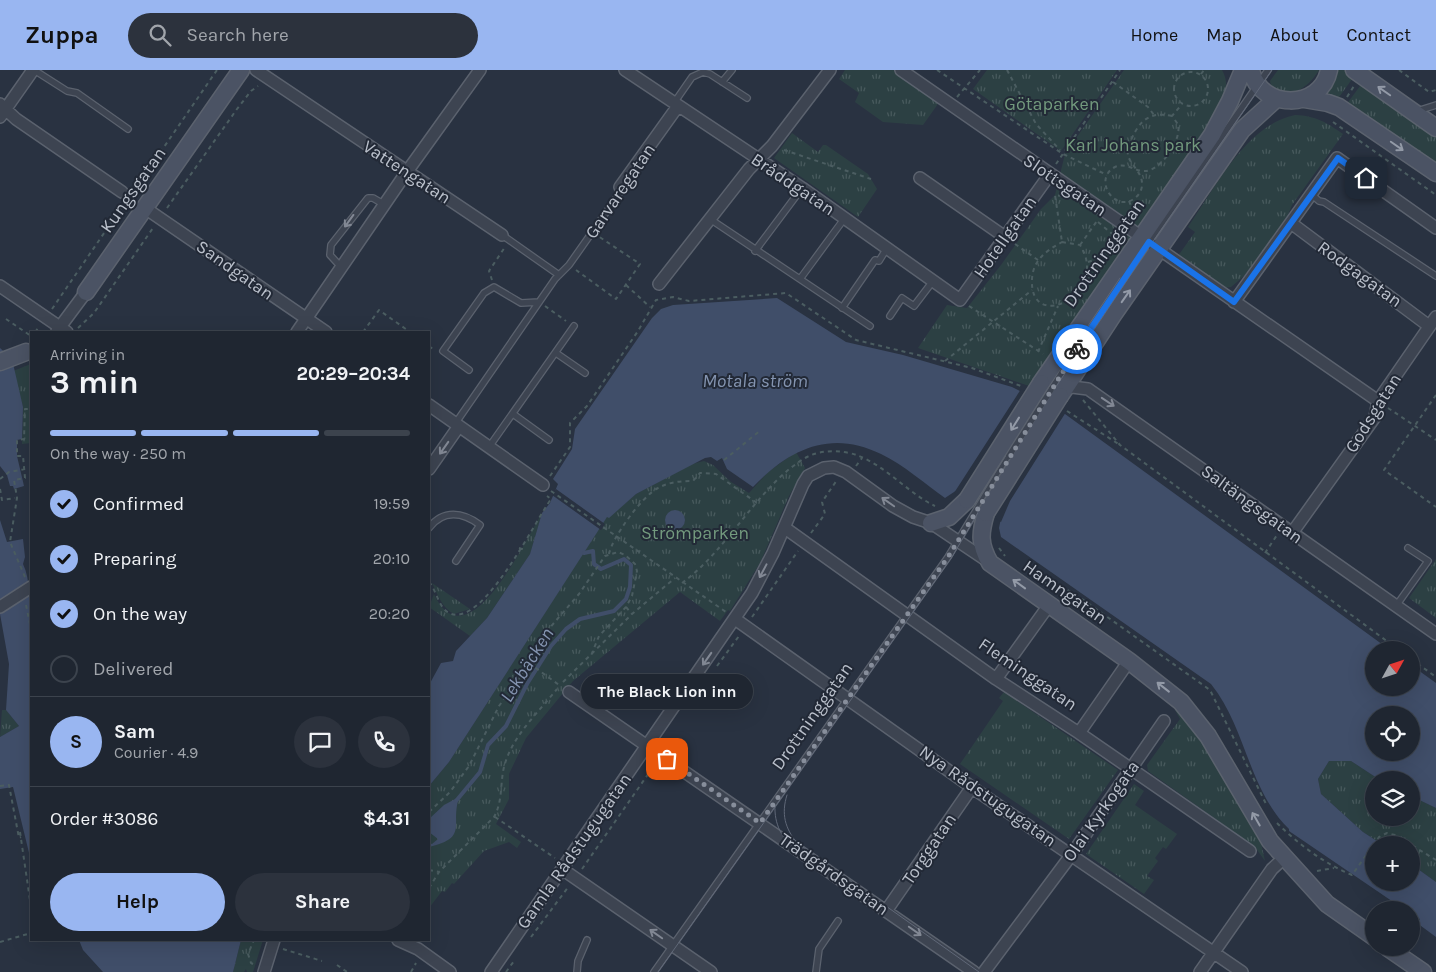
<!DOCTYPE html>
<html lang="en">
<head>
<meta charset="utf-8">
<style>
	body { margin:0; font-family:Karla,sans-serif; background:#2c323d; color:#f1f3f6; height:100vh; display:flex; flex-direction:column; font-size:19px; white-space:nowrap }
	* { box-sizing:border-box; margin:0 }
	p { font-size:16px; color:#a1a5ab }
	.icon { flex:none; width:28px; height:28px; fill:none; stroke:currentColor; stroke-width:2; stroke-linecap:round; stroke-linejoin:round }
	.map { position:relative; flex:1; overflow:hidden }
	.panel { position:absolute; left:30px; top:261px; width:400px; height:610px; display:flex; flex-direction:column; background:#1f2631; border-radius:0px; box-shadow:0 5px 20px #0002,0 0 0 1px #3c434d }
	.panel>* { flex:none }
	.needle { width:32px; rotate:50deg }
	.fabs { position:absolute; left:1365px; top:571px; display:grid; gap:10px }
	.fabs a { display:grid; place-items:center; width:55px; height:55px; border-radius:50%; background:#1f2631; box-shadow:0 5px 20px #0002,0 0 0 1px #3c434d; font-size:25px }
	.pin { position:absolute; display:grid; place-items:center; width:42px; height:42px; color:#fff; margin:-21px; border-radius:10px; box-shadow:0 2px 8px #0006 }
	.courier { position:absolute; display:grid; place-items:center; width:50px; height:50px; margin:-25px; border:4px solid #1a73e8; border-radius:50%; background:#fff; color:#222; box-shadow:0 1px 6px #0007 }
	.bubble { position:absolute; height:35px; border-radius:18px; background:#1f2631; box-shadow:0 5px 20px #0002,0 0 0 1px #3c434d; font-size:16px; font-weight:700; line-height:35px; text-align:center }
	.headline em { font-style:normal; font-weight:700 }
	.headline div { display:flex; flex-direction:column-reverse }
	.headline { display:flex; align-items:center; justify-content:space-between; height:85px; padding:0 20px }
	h1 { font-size:32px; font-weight:700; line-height:38px }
	.bar { display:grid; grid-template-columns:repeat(4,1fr); gap:8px 5px; align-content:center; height:60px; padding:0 20px }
	.bar i { height:6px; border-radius:4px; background:#3c434d }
	.bar .active { background:#99b6f1 }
	.bar p { grid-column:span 4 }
	.line { display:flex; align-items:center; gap:12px; padding:0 20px; border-top:1px solid #3c434d }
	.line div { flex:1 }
	.round { display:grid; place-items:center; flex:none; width:52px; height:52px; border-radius:26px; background:#2c323d }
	ol { padding:0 20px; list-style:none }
	li { display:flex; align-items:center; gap:15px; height:55px }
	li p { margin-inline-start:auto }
	li .icon { padding:5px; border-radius:50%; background:#99b6f1; color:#111; stroke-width:4 }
	li:last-child { color:#a1a5ab }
	li i { width:28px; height:28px; border:2px solid #3c434d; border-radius:50% }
	.cta { display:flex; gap:10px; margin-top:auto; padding:10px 20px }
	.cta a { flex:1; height:58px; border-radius:30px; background:#99b6f1; color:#111; font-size:20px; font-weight:700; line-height:58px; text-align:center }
	.cta a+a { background:#2c323d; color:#f1f3f6 }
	header { display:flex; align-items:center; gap:30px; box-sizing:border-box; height:70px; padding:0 25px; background:#99b6f1; color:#111 }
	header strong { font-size:24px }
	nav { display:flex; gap:28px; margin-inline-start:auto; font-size:18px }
	.search { width:350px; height:45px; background:#2c323d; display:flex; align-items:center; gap:12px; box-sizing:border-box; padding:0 18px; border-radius:28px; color:#a1a5ab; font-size:19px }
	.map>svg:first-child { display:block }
</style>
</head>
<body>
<header>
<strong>Zuppa</strong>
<div class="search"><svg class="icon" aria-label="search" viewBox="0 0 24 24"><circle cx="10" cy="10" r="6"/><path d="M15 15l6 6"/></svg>Search here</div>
<nav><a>Home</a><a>Map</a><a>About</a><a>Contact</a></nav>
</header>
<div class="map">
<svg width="1436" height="902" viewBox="0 0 1436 902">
	<defs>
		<pattern id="grass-tufts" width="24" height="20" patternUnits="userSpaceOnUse" patternTransform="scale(1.25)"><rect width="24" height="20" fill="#2c4043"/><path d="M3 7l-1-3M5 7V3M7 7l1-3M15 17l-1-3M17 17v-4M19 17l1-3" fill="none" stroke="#485a5d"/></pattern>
	</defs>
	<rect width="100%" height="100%" fill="#293241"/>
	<path fill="url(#grass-tufts)" d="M845,0H896L940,31L923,55L883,52L855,32L859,23L839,9Z
		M987,0H1117L1061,81L973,19Z
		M1124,0H1222C1235,22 1214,48 1202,67L1029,316L918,278L947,235L967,238L1001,195L1041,139L1055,125L1065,84Z
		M1278,0H1319C1309,17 1288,33 1271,15L1270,11Z
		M1333,0H1347L1355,5L1337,30L1321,24Z
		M1363,12L1436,62V93L1377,52L1346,35Z
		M1295,45C1316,46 1326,52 1343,64L1292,135L1285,152L1244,206L1231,217L1223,218L1178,186L1195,162L1188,157C1215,118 1246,55 1295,45Z
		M792,63L818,82L823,75H826L868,104L877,119L858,147L774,88Z
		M31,294V373L22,374L23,337L13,301Z
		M796,382L805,398L789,426L760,493L730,541L728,540L720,551L680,522L573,611L526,668L509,704V729L496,754L521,772L517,778L509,772L484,781L454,814L452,813L445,822L442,821L429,838V716L449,692L607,446L609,447L636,424L692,394L704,391L713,395L731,412L749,423L768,402Z
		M542,443L530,484L487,548L470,566L429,537L434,524C467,596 526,469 542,443Z
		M1436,489V548L1409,528Z
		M432,513L470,539L454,544C442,538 438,525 432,513Z
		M1004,622L1118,700L1069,769L960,694L1003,631L999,628Z
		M1177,639L1200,667L1261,773L1265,791L1255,777L1148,701L1147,695L1180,649L1175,640Z
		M2,640H6L19,656L0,667Z
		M1329,691H1351L1380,710H1374V748H1411V726L1436,738V812L1411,794V775H1383L1363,762L1321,724L1318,709Z
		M1134,714L1144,721L1135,735L1177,764L1166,779L1163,777L1155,788L1158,791L1147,806L1154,810L1144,824L1086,784Z
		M241,870H263L253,902H247L246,899L244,902H233Z"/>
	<path fill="#404e69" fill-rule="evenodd" d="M777,228L846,272L903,285L1012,317L1065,344L1390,580H1374V618H1411V595L1436,613V738L1411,726V710H1380L1351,691H1329L1318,709L1321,724L1363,762L1383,775H1374V812H1411V794L1436,812V867L1417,853L1420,849L1411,844V840H1405L1289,761V759C1248,719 1246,657 1211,614L1001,467L999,458L1001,448L957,420L945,428C925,414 904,395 881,384C831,359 789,379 753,417L727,399L722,388L717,391L711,387L705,388L636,424L609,448L607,447L449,692L429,716V615L441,593L453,591L456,581L487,548L530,484L542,443L550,433L558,414L553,409L572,379L575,359L652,248L661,239L673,235ZM1374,645H1411V682H1374Z
		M0,278L12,289L23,337L22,369L17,370V386L24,416L14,419L13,416H10L7,405L0,396Z
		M665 450a10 10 0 1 1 20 0a10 10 0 1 1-20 0Z
		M0,450L7,472L23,469L25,487L23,494C31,510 28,530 31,550V791L13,717L0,719V667L19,656L6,640L9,594L0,544Z
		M459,727C450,756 469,767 429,777V773L432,774L438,769L429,762V749L444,735Z
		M79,870H138L144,872L147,870H241L233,902H103L83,880Z"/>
	<path fill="#293241" d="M1021,319L1066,342L1010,431L1001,452L954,423Z
		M556,419L605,454L601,460L552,425Z"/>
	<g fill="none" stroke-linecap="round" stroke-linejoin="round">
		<path stroke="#404e69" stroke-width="4" d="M456,731L480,702L488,675L506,656L527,614L551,576L566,559L580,549L614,541L626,529L630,517L631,495L624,489L601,499L594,494L593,481L584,483"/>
		<g stroke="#5b626e" stroke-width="8">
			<path id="lane" d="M34,0L67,21L77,23L128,59
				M722,12L732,0
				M674,33L692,7L703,2L710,4L747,28
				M1417,41L1436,35
				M1311,124L1319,131L1324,132L1436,206
				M710,149L870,256
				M502,165L559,205
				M755,181L802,118
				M341,197L330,185L331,175L368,128H373L385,135
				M800,209L844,149
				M842,238L875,190L879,191L887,178
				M890,246L902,228L914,236L933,211
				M556,283L585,303
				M469,300L443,281L484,223L494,217L521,233L539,232
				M1051,320L1107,232L1268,0
				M513,344L549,370
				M455,354L555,209L569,195L619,124L620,117
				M489,377L574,256
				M429,458C443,439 463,442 480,455L456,491
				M1396,536L1428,491L1408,478
				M577,902L578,891L587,870
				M654,902L948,487L1009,386
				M816,902L819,879L838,851"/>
		</g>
		<g stroke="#5b626e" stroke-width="14">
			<path id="street" d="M256,0L502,165
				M625,0L802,118L960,230L1050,104
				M901,0L1378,331
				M0,34L16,49L122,122
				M0,47L33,0
				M920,108L1005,167
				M620,117L678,36
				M145,138L326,262
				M1290,154L1295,156L1429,256
				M659,214L749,99L772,76L830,0
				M0,216L67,262
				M1234,232L1337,88L1436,158
				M57,261L86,222
				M297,262L406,103L480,0
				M1064,320L1072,317L1088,319L1436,564
				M429,335L543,415
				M429,399L459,356
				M785,458L996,609L1079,663L1250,781
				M1292,463L1375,347L1378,331L1436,247
				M0,537L31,517
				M735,549L980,723L1242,902
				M996,609L1049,535
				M569,622L974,902
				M1079,663L1129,591
				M562,799L711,902
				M886,841L972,717
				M398,870L418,879L450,902
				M264,902L274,870
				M491,902L752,523L773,483L803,414L808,406L824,398L834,397L846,402L893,436L913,447L931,453L989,492
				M984,902L1072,784L1164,651
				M1200,902L1272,799L1284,788"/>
		</g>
		<g stroke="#5b626e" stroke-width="19">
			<path id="secondary" d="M1251,0C1260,40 1321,41 1329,0
				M1354,0L1436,58
				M1304,29L1328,33L1339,37L1436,103
				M86,222L241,0
				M0,292L26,282
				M1041,313L1212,65L1230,31L1243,0
				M1060,326L1113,245L1242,60L1276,29
				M986,443C980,463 979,474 990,493L1129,591L1181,632L1208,666L1270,771L1327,834L1374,867
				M931,453L949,447L967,430
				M1388,878L1423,902"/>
		</g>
		<path stroke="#4b5d61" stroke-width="2" stroke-dasharray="4 4" stroke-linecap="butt" d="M937,0L1063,84L1107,105
			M1007,0L1036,54L1060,80
			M1399,0L1429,22L1436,20
			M1174 19a17 17 0 1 1 34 0a17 17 0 1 1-34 0Z
			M1201,4L1204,0
			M1113,12L1148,37L1154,45
			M957,27L980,0
			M1347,27L1354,16
			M1172,46C1150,41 1140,50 1131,70C1119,92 1143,97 1142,115C1142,120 1139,125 1135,128C1115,144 1092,109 1115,97C1126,92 1134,101 1144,101C1160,102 1182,70 1178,55C1177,52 1173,48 1172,46L1182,34
			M1333,52L1436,125
			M784,80L871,109
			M1056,94L1120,0
			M133,122L217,0
			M1062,126L1055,125L1062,172
			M1129,131L1133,141L1137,143
			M167,138L237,39L251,21L258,16
			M1134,147L1137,143L1142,142
			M1098,152L1117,168
			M1062,172L1080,175C1111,223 1029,265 1032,209C1033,190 1046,181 1062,172Z
			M1015,174L1038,190
			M1080,175L1097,151
			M1088,192L1112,184
			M576,200L616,229L640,194L598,166
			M492,210L489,201L505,177
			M626,215L650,237
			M545,236L566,251
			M969,236L1043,284
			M52,239L124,134
			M6,249L31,266
			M78,258L94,243L153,158
			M35,262L39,257
			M363,262L379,240L410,262
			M429,276L434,280
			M1038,282L1058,236
			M945,291L1032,220
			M1436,325L1384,400L1436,437
			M1083,330L1120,375L1399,580
			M1388,338L1436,370
			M1067,341L1120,375
			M724,390L761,360
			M856,396L862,388
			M550,406L570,377V353L587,336L638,261L656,230L673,227L689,231L786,223L856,270L972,298L1021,316
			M0,409L9,402L25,399
			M0,419L2,430L15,428
			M551,421L726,542
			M811,463L825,444L822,432L837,410
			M519,478L526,480
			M999,478L1005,486
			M1265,483L1277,465
			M609,484C612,468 642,426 658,418C669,412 680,411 693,411L700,403L716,404L757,433
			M25,507L10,472L17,428L14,410L25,408L23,386H17V370L24,369L25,339H31
			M429,512C437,521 438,537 449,543C482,560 535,451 551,429L547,426
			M682,513C729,479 760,413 807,387C822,379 844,380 859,386C887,397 908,423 935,436
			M1045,513L1061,516L1082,529L1210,620L1267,736
			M26,535L31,559
			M626,537L632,544
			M752,547L798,481
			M1411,589L1436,607
			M529,593L559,615
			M717,596L739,566
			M563,612L632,544L675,508
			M687,639L703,616
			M0,716L9,715L19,768L21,767
			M429,742L450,722L469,696L499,636L520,607L547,561L579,524L605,486L618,482L625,485L635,494L637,501L632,526L626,537L599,566L590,588
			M495,747L555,788
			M1277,753C1298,774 1325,794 1352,805L1379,767L1387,763L1395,765L1436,790
			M20,762L31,837
			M582,799L651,700L653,693
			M429,800L439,802
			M1317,801L1334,798
			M429,818L439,802L494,747C503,731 500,713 504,697C512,666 538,643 557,619
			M531,867L569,816
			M0,872L31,863
			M283,879L322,891
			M253,894L251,893L248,884L254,870
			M337,895L347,902
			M411,902L416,893
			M506,902L514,891"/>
		<use href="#lane" stroke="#3d4451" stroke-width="5.5"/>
		<use href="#street" stroke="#3d4451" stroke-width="11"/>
		<use href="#secondary" stroke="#4b5364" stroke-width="16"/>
		<path stroke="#606878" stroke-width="1" d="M1088,256L1120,208
			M787,725C781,744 785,758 797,773L979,902
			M775,735C774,755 782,768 796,781
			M658,902L952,487L980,439L1053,321L1152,173L1272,0"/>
		<g stroke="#5b626e" stroke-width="8" stroke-linecap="butt">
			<path id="lane-bridge" d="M1009,386L1051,320"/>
		</g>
		<g stroke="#5b626e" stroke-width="19" stroke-linecap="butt">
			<path id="secondary-bridge" d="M967,430L1041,313
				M986,443L1060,326"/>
		</g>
		<use href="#lane-bridge" stroke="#3d4451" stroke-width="5.5"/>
		<use href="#secondary-bridge" stroke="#4b5364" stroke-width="16"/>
	</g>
	<defs><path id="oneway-shaft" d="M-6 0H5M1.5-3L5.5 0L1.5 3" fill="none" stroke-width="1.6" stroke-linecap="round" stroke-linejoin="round" transform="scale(1.25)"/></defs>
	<g stroke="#939aa7">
		<use href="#oneway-shaft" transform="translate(1384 21) rotate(-145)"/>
		<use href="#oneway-shaft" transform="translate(1397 76) rotate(35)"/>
		<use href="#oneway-shaft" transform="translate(1126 226) rotate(-55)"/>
		<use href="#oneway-shaft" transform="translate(1015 354) rotate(122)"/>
		<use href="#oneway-shaft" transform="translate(1019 514) rotate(-144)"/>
		<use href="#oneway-shaft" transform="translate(1163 617) rotate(-142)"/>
		<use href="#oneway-shaft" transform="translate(1256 749) rotate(-120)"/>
	</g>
	<g stroke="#828894">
		<use href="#oneway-shaft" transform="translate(349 151) rotate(126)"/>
		<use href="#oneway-shaft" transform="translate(1108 332) rotate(34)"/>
		<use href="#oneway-shaft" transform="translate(444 378) rotate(125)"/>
		<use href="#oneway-shaft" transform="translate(888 432) rotate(-145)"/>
		<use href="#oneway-shaft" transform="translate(763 501) rotate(118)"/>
		<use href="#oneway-shaft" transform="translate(707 589) rotate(125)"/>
		<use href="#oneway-shaft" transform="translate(915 861) rotate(35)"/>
		<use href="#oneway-shaft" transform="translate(656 864) rotate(-145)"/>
	</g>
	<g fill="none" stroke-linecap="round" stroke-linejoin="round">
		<path stroke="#878e9b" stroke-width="5" stroke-dasharray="0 9" d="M667,689L760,753L948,487L1077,279"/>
		<path stroke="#1a73e8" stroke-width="6" d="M1077,279L1149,172L1234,232L1338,88L1366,108"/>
	</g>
	<g text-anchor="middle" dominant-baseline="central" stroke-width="4" stroke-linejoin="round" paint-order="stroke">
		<g font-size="18" fill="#739a7e" stroke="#222936">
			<text x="1052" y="34">Götaparken</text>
			<text x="1133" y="75">Karl Johans park</text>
			<text x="695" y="463">Strömparken</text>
		</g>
		<g font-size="18" fill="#bac0cb" stroke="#222936">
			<text transform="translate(407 102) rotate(33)">Vattengatan</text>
			<text transform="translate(793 114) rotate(34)">Bråddgatan</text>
			<text transform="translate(1065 115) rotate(34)">Slottsgatan</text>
			<text transform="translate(133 120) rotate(-55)">Kungsgatan</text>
			<text transform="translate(620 121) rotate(-56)">Garvaregatan</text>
			<text transform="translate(1005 167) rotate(-55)">Hotellgatan</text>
			<text transform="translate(1104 183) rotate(-55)">Drottninggatan</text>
			<text transform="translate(235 200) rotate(35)">Sandgatan</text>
			<text transform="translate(1360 204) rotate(36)">Rodgagatan</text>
			<text transform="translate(1373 343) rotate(-58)">Godsgatan</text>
			<text transform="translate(1252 434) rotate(36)">Saltängsgatan</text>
			<text transform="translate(1065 522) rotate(35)">Hamngatan</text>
			<text transform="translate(1028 604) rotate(34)">Fleminggatan</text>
			<text transform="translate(812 646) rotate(-55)">Drottninggatan</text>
			<text transform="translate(988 726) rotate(35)">Nya Rådstugugatan</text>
			<text transform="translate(1101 741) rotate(-55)">Olai Kyrkogata</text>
			<text transform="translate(929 779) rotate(-56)">Torggatan</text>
			<text transform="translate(574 781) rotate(-55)">Gamla Rådstugugatan</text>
			<text transform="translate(834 804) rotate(35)">Trädgårdsgatan</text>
		</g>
		<g font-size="19" font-style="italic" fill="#8494b0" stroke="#222936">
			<text x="755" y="311">Motala ström</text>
			<text transform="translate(527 595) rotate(-58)">Lekbäcken</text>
		</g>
	</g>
</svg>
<div class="fabs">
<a><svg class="needle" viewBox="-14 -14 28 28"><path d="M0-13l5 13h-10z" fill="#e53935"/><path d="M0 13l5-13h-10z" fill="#a1a5ab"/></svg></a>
<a><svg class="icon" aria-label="locate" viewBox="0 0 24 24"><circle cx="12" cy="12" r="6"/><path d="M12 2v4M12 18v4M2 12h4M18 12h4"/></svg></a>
<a><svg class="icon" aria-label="layers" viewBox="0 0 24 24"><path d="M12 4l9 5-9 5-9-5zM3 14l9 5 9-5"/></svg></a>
<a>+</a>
<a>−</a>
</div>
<div class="pin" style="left:667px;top:689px;background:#ea580c"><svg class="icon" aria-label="bag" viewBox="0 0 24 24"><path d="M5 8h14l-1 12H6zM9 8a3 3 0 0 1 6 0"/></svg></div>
<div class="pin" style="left:1366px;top:108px;background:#1f2937"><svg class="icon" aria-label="home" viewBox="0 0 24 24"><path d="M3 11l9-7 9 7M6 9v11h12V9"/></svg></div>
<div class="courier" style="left:1077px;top:279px"><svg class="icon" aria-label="bike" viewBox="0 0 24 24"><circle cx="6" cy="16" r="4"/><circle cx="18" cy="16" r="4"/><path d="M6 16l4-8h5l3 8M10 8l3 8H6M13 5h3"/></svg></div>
<div class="bubble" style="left:581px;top:604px;width:172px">The Black Lion inn</div>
<section class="panel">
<div class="headline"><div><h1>3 min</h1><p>Arriving in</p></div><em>20:29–20:34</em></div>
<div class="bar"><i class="active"></i><i class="active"></i><i class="active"></i><i></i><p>On the way · 250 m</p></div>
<ol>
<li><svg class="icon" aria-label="check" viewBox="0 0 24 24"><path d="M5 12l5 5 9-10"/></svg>Confirmed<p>19:59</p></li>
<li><svg class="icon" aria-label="check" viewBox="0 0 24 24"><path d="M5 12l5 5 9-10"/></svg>Preparing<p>20:10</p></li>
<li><svg class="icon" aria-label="check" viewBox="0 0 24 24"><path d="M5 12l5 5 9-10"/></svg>On the way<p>20:20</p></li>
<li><i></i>Delivered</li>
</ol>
<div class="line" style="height:90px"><b class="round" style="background:#99b6f1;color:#111">S</b><div><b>Sam</b><p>Courier · 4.9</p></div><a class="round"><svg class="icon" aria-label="chat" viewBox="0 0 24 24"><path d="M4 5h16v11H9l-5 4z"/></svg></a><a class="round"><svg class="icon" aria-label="phone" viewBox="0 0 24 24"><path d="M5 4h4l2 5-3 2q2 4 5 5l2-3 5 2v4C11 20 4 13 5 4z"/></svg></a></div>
<div class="line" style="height:65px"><div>Order #3086</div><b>$4.31</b></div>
<div class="cta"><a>Help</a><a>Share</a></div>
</section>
</div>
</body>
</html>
